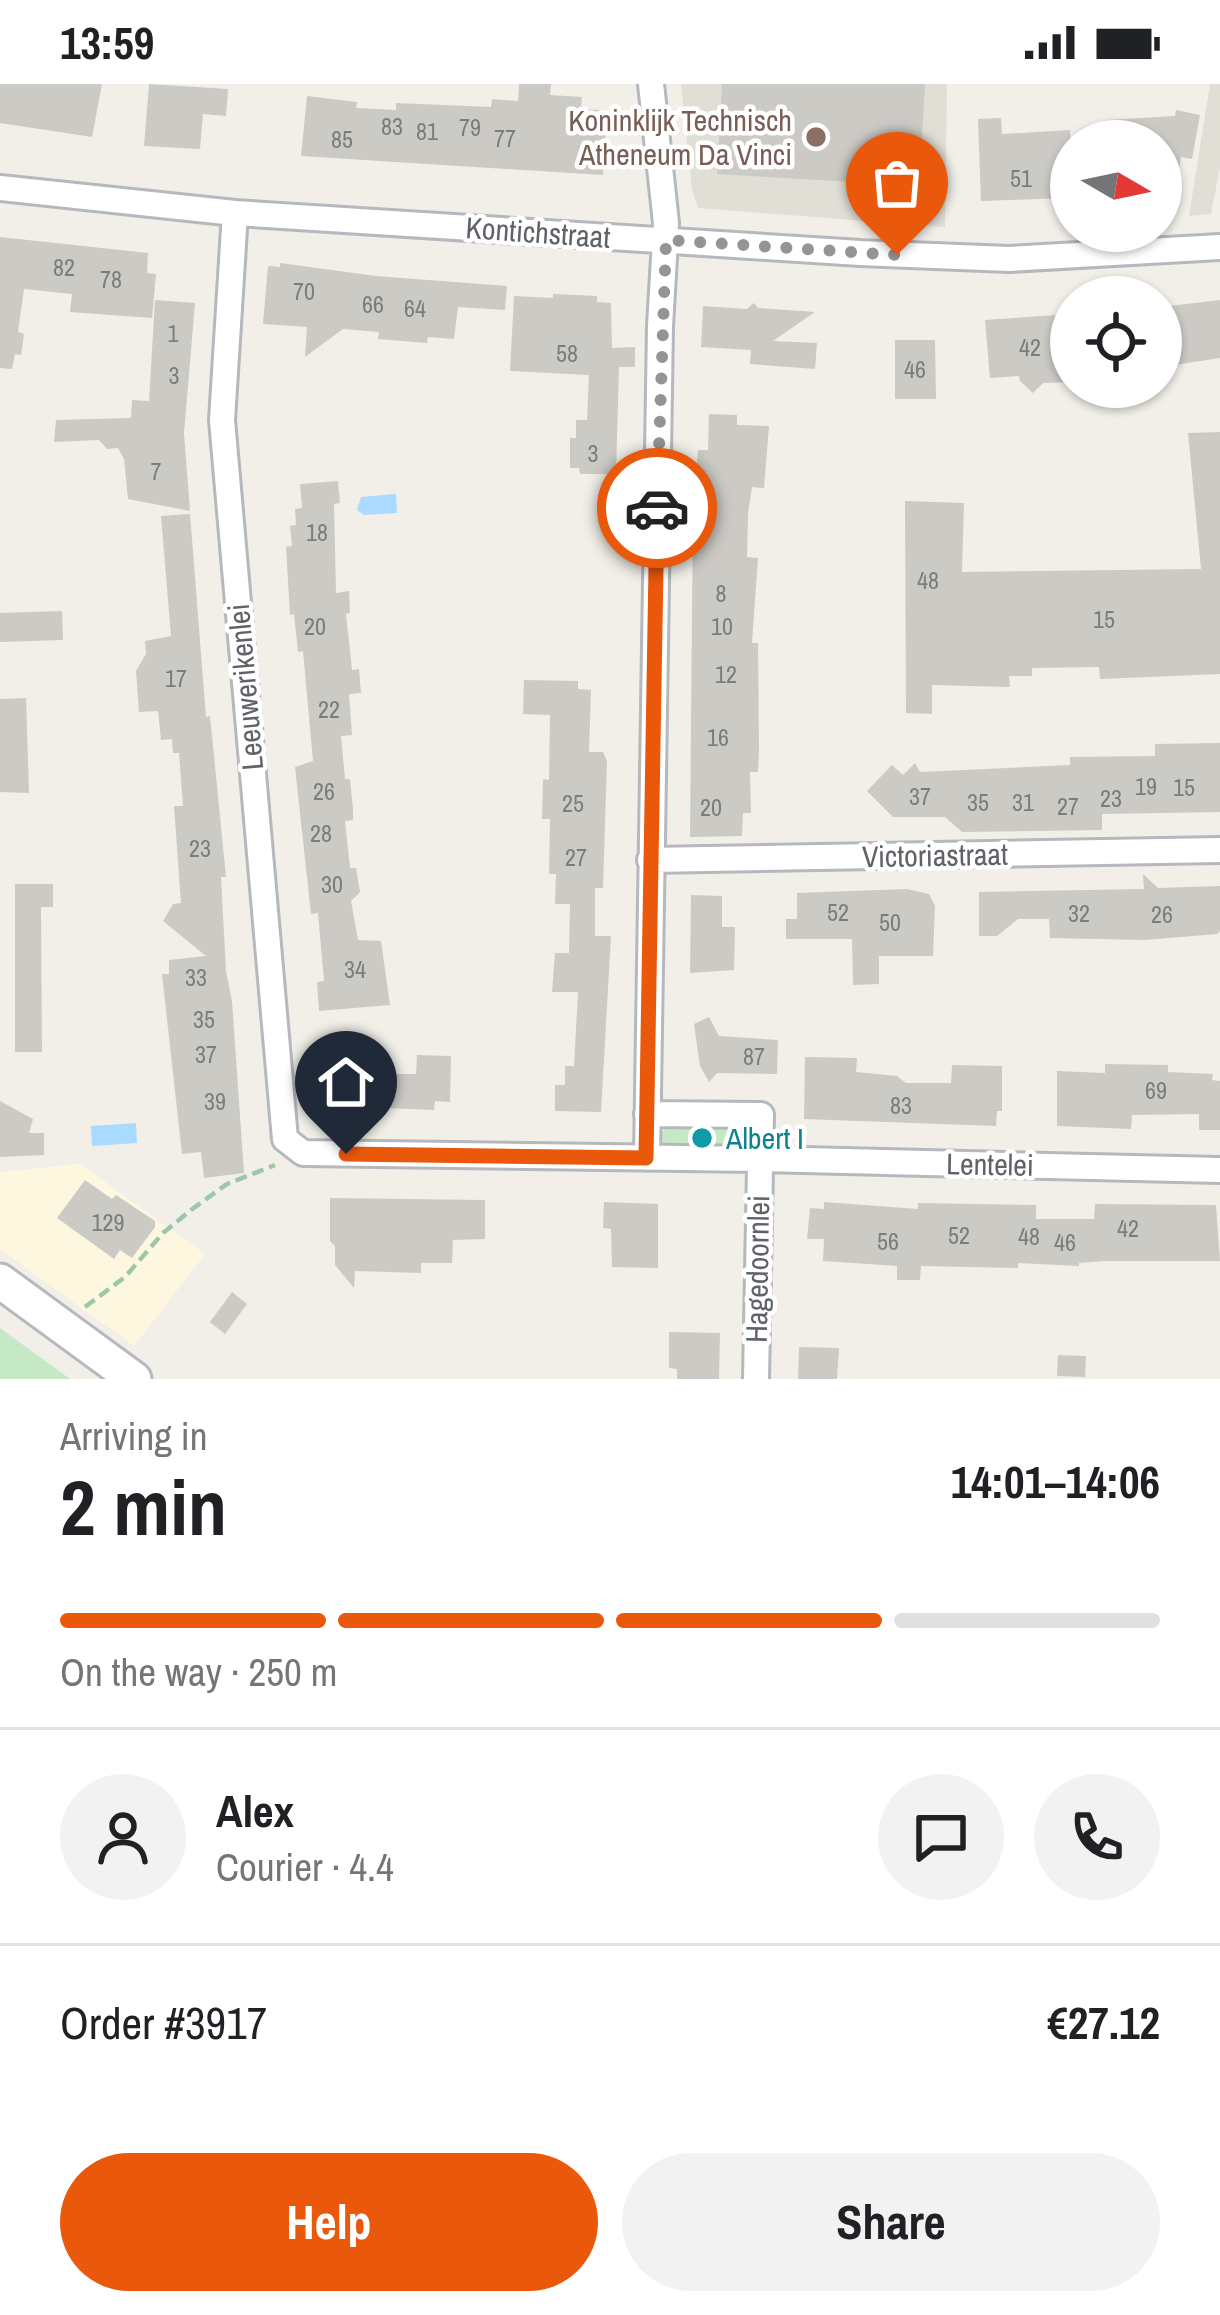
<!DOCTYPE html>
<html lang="en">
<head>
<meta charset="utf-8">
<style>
	body { margin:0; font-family:"Archivo Narrow",sans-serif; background:#f2f2f2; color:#202124; height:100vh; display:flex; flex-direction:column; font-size:45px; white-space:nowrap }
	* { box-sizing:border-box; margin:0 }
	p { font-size:39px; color:#757577 }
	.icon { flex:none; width:66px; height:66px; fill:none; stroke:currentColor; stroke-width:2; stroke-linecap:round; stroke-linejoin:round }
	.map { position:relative; height:1295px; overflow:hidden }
	.side { display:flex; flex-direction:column; background:#fff; flex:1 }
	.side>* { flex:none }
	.needle { width:78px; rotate:99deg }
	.controls { position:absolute; left:1050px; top:36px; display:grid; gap:24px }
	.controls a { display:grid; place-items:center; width:132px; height:132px; border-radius:50%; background:#fff; box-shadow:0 3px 9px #0004; font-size:60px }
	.pin { position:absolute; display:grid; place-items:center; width:102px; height:102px; color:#fff; margin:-123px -51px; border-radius:50% 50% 50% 0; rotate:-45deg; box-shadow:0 0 12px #0007 }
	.pin .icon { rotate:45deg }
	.courier { position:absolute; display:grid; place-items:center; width:120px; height:120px; margin:-60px; border:9px solid #ea580c; border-radius:50%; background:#fff; color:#222; box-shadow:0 3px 15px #0007 }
	.summary em { font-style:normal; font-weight:800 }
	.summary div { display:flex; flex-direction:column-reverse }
	.summary { display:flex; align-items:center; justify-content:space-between; height:204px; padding:0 60px }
	h1 { font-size:78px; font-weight:800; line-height:90px }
	.bar { display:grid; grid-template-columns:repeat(4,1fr); gap:18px 12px; align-content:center; height:144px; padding:0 60px }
	.bar i { height:15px; border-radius:9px; background:#e0e0e0 }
	.bar .current { background:#ea580c }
	.bar p { grid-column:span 4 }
	.line { display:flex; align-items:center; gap:30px; padding:0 60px; border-top:3px solid #e0e0e0 }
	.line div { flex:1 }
	.round { display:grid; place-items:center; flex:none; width:126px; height:126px; border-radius:63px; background:#f2f2f2 }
	.action { display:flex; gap:24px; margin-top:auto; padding:24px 60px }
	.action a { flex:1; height:138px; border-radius:72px; background:#ea580c; color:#fff; font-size:48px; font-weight:800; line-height:138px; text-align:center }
	.action a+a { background:#f2f2f2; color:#202124 }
	.status { display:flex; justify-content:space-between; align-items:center; height:84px; padding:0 60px; background:#fff; direction:ltr }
	.status svg { height:33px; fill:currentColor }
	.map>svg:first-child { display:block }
</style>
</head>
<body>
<div class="status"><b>13:59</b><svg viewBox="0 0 49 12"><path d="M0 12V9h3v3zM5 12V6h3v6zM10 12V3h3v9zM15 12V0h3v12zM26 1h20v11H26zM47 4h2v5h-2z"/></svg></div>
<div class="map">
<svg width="1220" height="1295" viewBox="0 0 1220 1295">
	<rect width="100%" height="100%" fill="#f1efe8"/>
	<path fill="#fef7e0" d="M80,1080L205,1170L134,1262L0,1165V1088Z"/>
	<path fill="#e1ded6" d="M681,0H947L945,143L698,124L692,106Z
		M1210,0H1220V83L1211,130L1189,132Z"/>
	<path fill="#c5e8c5" d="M665,1045H742L750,1051V1060L662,1062L659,1052Z
		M0,1244L70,1295H0Z"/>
	<path fill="#aadaff" d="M396,410L397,429L364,431L357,426L361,413Z
		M136,1039L137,1059L92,1062L91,1042Z"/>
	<path fill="#cccac5" d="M0,0H102L92,53L0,39Z
		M149,0L228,5L226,32L203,30L200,65L144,62Z
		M519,0H551L550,11L582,13L581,25L600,26L599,44L606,45L603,91L301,72L307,12L357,18L356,24L396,26V19L491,23L492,15L518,17Z
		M722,0H925L919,102L717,90Z
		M1176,26L1200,31L1192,75L1181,73L1173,126L1161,125V57H1090L1107,36L1175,32Z
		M1001,34L1002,50L1070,46V114L981,117L978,35Z
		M0,153L148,169L147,189L156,190L152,234L70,228L72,210L24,205L18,248L24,250L21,271L15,270L12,285L0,284Z
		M280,179L376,192L507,202L505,226L458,223L454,255L428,253L427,259L378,255L379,248L343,245L305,273L307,243L263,240L268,182L280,183Z
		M553,210L597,212V218L611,219L612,264L635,263V283H619L616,390H580L579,384H570V354H576V336H587L589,291L510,287L514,212L553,214Z
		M155,216L195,219L184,349L190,427L128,415L124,375L118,364L107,365L99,356L54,358L56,336L131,334L132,316L149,317Z
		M1220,216V274L1161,283V223Z
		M754,219L758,224L815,228L773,257L817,259L815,285L750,280L751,266L701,263L703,222L747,225Z
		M1071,230V298L1043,299L1033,309L1020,297L1019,292L990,294L985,236Z
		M895,256H935L936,315H895Z
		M709,330L737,331V341L769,342L764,404L752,403L748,429L747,473L758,474L752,559H758L759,666L758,688H750L751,729H743L742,752L690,753L693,420L698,366H708Z
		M1220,348V590L1100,595L1099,583L1032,584V592H1009L1010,603L932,601V630L906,629L905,417L964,419L962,488L1201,485L1188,349Z
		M338,397L340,419L334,420L336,509L349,507L350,529L346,530L352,586L359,585L361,609L349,610L352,651L341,652L345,695H350L353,725V736L345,737L350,784H356L360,808L351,817L358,856L381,857L390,921L319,927L317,898L324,897L318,829L311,830L295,683L313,677L303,567L298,568L294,530L290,531L286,463L292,462L290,442L296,441L295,425L302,424L300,400Z
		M190,430L206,633L210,632L226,793H221L226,887L232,917L244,1089L204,1094L201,1068L182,1070L162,890H169V876L206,872L163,837L173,820L181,819L174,722H183L179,669H173L172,655L161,656L158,627L139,628L136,587L146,570L145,557L171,552L161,432Z
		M62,527L63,556L0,558V529Z
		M524,596L578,597V605L591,606L589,668H603L607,677L603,804H595V852H611L601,1028L555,1027V1001H565V982H574L578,908H552L555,869H569L570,820H555L556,790H549L550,735H542L543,695L549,696L550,631L523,630Z
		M26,614L29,709L0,708V615Z
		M1220,659V728L1102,730V746L962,748L945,733H893L867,707L892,681L903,691L915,679L920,688L1070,681V673L1155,672V660Z
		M1143,790L1158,804L1220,802V847L1217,850L1145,856L1050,854L1049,835H1018L997,852H979V808L1144,805Z
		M15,800H53V823H41L42,968H15Z
		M907,805L929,810L935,822L933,872H879V900L853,901L852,855H786V835H797V809Z
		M691,811L722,812V843H735L734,886L690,889Z
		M709,933L719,952L778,956L777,990L717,989L709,998L700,982L694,940Z
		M417,971L451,972L450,1018L435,1017L434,1026L388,1024L390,990H416Z
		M805,973L857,974L856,988L897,992L906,999H951L952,981L1002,982V1027H997L996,1042L804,1035Z
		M1105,980L1168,981V988L1213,990L1212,996L1220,997V1046H1199V1030L1132,1031L1131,1045L1057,1042V987L1105,989Z
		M0,1017L33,1035L29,1049H44V1071L0,1073Z
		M85,1096L112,1115L116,1111L155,1137V1143L132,1174L120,1166L114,1175L57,1134Z
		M330,1114L485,1116V1155L453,1156L452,1179H421V1189L355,1187L354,1204L335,1181V1162L330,1157Z
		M604,1118L658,1120V1184L612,1183L611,1145L603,1144Z
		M824,1118L918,1125V1119L1036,1121V1135H1094L1095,1120L1216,1121L1220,1177H1104L1079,1179V1182L1018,1179V1184L921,1182L920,1196H897V1182L823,1177L824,1155H807L810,1124L824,1125Z
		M232,1208L247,1220L225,1250L210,1238Z
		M669,1248L720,1249L719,1295H677V1285L669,1284Z
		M799,1263L839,1264L837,1295H798Z
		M1058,1271L1086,1272L1085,1293L1057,1292Z"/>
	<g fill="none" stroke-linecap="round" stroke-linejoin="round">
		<g stroke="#b5b8bc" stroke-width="30">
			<path id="minor" d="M0,104L235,129L860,169L1009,175L1220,163
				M235,129L222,336L285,1055L303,1069L759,1075L1220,1086
				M650,776L1220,766
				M647,1030L761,1031L756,1295
				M647,1074L660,242L666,139L651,0"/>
		</g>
		<g stroke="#b6babf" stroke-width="39">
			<path id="secondary" d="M0,1197L134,1295"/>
		</g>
		<path stroke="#9cc7a9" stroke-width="4.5" stroke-dasharray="12 6" stroke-linecap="butt" d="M85,1223L125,1193L163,1149L191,1126L227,1100L275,1081"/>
		<use href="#minor" stroke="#fff" stroke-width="24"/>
		<use href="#secondary" stroke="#fff" stroke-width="33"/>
	</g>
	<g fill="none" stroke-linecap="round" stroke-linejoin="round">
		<path stroke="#929495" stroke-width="12" stroke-dasharray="0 21.6" d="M657,424L666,156L897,171"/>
		<path stroke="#ea580c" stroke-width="15" d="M346,1070L646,1074L657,424"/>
	</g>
	<circle fill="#8d6e63" stroke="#fff" stroke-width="4.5" cx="816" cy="53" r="12"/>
	<circle fill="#0f9aa8" stroke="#fff" stroke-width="4.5" cx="702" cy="1054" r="12"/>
	<g text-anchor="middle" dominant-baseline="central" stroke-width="9" stroke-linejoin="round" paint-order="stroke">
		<g font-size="24" fill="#7a7d7f">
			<text x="392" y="42">83</text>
			<text x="470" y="43">79</text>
			<text x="427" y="47">81</text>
			<text x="505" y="54">77</text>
			<text x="342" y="55">85</text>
			<text x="1021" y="94">51</text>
			<text x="64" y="183">82</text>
			<text x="111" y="195">78</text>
			<text x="304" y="207">70</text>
			<text x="373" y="220">66</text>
			<text x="415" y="224">64</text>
			<text x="173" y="249">1</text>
			<text x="1030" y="263">42</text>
			<text x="567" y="269">58</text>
			<text x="915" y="285">46</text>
			<text x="174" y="291">3</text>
			<text x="593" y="369">3</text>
			<text x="156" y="387">7</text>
			<text x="317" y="448">18</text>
			<text x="928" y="496">48</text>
			<text x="721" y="509">8</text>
			<text x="1104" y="535">15</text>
			<text x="315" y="542">20</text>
			<text x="722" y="542">10</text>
			<text x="726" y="590">12</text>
			<text x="176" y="594">17</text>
			<text x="329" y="625">22</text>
			<text x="718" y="653">16</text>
			<text x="1146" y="702">19</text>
			<text x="1184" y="703">15</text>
			<text x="324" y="707">26</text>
			<text x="920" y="712">37</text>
			<text x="1111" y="714">23</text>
			<text x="978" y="718">35</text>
			<text x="1023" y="718">31</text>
			<text x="573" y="719">25</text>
			<text x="1068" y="722">27</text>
			<text x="711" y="723">20</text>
			<text x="321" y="749">28</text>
			<text x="200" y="764">23</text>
			<text x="576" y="773">27</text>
			<text x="332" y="800">30</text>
			<text x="838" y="828">52</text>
			<text x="1079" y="829">32</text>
			<text x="1162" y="830">26</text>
			<text x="890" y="838">50</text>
			<text x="355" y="885">34</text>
			<text x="196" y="893">33</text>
			<text x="204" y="935">35</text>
			<text x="206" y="970">37</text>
			<text x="754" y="972">87</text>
			<text x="1156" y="1006">69</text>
			<text x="215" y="1017">39</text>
			<text x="901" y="1021">83</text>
			<text x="108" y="1138">129</text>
			<text x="1128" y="1144">42</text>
			<text x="959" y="1151">52</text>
			<text x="1029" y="1152">48</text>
			<text x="888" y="1157">56</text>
			<text x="1065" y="1158">46</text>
		</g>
		<g font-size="30" fill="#785e54" stroke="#fff" text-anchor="end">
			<text x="792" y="36">Koninklijk Technisch<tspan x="792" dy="34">Atheneum Da Vinci</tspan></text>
		</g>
		<g font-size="30" fill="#5f6368" stroke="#fff">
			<text transform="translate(538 148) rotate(4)">Kontichstraat</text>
			<text transform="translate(245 603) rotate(-95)">Leeuwerikenlei</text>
			<text transform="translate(935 771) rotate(-1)">Victoriastraat</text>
			<text transform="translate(990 1080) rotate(1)">Lentelei</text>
			<text transform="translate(757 1185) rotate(-89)">Hagedoornlei</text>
		</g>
		<g font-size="30" fill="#0d838f" stroke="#fff" text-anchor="start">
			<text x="726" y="1054">Albert I</text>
		</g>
	</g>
</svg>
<div class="controls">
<a><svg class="needle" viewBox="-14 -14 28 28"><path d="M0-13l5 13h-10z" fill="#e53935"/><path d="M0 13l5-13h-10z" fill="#757577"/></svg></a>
<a><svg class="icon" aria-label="locate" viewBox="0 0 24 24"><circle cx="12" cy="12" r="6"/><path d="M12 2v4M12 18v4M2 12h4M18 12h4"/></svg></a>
</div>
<div class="pin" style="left:897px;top:171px;background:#ea580c"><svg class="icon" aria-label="bag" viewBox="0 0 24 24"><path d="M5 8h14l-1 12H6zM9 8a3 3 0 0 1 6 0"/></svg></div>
<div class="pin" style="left:346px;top:1070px;background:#1f2937"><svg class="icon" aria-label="home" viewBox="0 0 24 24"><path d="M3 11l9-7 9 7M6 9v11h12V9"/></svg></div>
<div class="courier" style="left:657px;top:424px"><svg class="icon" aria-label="car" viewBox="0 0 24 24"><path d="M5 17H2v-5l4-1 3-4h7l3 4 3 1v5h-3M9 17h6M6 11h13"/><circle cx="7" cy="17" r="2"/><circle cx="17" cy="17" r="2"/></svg></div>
</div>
<section class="side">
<div class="summary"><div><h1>2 min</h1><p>Arriving in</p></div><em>14:01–14:06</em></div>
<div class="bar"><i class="current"></i><i class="current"></i><i class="current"></i><i></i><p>On the way · 250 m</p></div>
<div class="line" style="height:216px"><a class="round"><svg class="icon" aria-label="person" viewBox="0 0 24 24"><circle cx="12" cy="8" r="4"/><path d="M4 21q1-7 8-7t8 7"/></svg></a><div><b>Alex</b><p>Courier · 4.4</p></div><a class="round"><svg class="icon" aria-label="chat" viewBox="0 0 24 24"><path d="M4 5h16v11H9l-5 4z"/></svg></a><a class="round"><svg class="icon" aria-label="phone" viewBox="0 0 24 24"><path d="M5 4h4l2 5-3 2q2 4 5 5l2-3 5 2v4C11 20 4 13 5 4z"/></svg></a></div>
<div class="line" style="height:156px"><div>Order #3917</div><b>€27.12</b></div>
<div class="action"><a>Help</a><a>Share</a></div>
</section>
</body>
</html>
